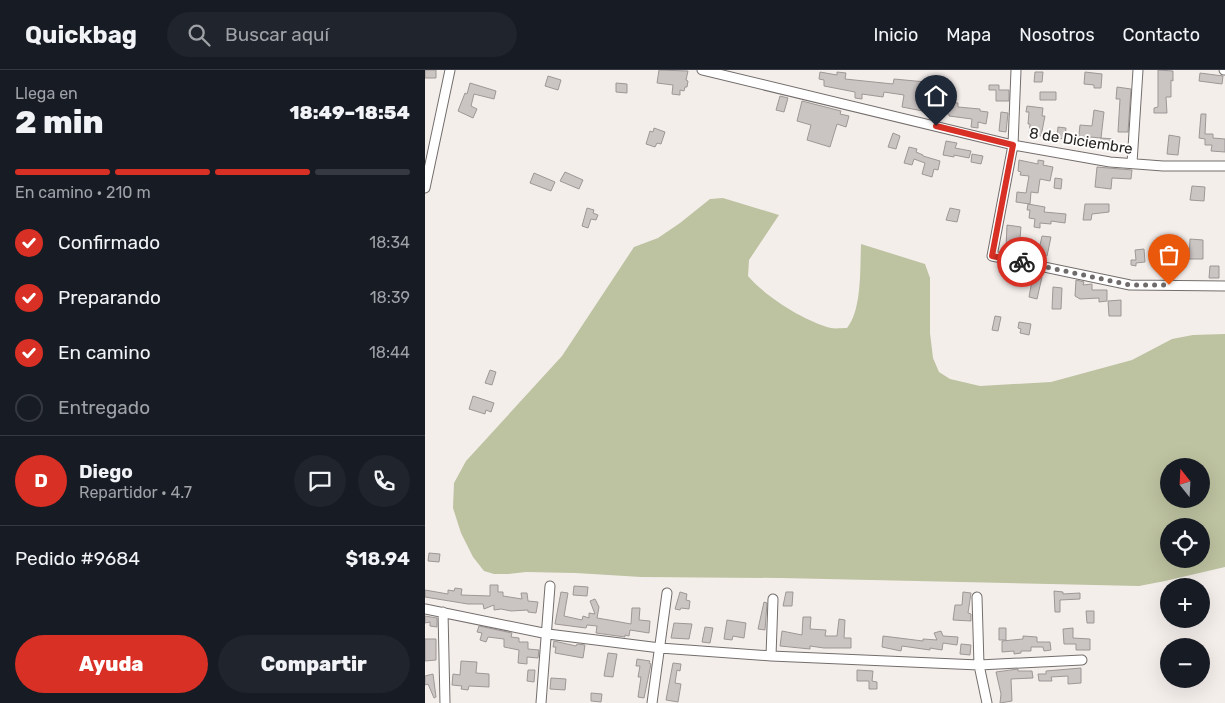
<!DOCTYPE html>
<html lang="es">
<head>
<meta charset="utf-8">
<style>
	body { margin:0; font-family:Rubik,sans-serif; background:#20242c; color:#f1f3f6; height:100vh; display:flex; flex-direction:column; font-size:19px; white-space:nowrap }
	* { box-sizing:border-box; margin:0 }
	p { font-size:16px; color:#9ea1a6 }
	.icon { flex:none; width:28px; height:28px; fill:none; stroke:currentColor; stroke-width:2; stroke-linecap:round; stroke-linejoin:round }
	.map { position:relative; flex:1; overflow:hidden }
	.side { display:flex; flex-direction:column; background:#171b24; width:425px }
	.side>* { flex:none }
	.needle { width:32px; rotate:342deg }
	.buttons { position:absolute; left:735px; top:388px; display:grid; gap:10px }
	.buttons a { display:grid; place-items:center; width:50px; height:50px; border-radius:50%; background:#171b24; box-shadow:0 5px 20px #0002; font-size:25px }
	.pin { position:absolute; display:grid; place-items:center; width:42px; height:42px; color:#fff; margin:-51px -21px; border-radius:50% 50% 50% 0; rotate:-45deg; box-shadow:0 0 5px #0007 }
	.pin .icon { rotate:45deg }
	.courier { position:absolute; display:grid; place-items:center; width:50px; height:50px; margin:-25px; border:4px solid #d93025; border-radius:50%; background:#fff; color:#222; box-shadow:0 1px 6px #0007 }
	.headline em { font-style:normal; font-weight:800 }
	.headline div { display:flex; flex-direction:column-reverse }
	.headline { display:flex; align-items:center; justify-content:space-between; height:85px; padding:0 15px }
	h1 { font-size:32px; font-weight:800; line-height:38px }
	.bar { display:grid; grid-template-columns:repeat(4,1fr); gap:8px 5px; align-content:center; height:60px; padding:0 15px }
	.bar i { height:6px; border-radius:4px; background:#363941 }
	.bar .active { background:#d93025 }
	.bar p { grid-column:span 4 }
	.line { display:flex; align-items:center; gap:12px; padding:0 15px; border-top:1px solid #363941 }
	.line div { flex:1 }
	.round { display:grid; place-items:center; flex:none; width:52px; height:52px; border-radius:26px; background:#20242c }
	ol { padding:0 15px; list-style:none }
	li { display:flex; align-items:center; gap:15px; height:55px }
	li p { margin-inline-start:auto }
	li .icon { padding:5px; border-radius:50%; background:#d93025; color:#fff; stroke-width:4 }
	li:last-child { color:#9ea1a6 }
	li i { width:28px; height:28px; border:2px solid #363941; border-radius:50% }
	.button { display:flex; gap:10px; margin-top:auto; padding:10px 15px }
	.button a { flex:1; height:58px; border-radius:30px; background:#d93025; color:#fff; font-size:20px; font-weight:800; line-height:58px; text-align:center }
	.button a+a { background:#20242c; color:#f1f3f6 }
	header { display:flex; align-items:center; gap:30px; box-sizing:border-box; height:70px; padding:0 25px; background:#171b24; border-bottom:1px solid #363941 }
	header strong { font-size:24px }
	nav { display:flex; gap:28px; margin-inline-start:auto; font-size:18px }
	.search { width:350px; height:45px; background:#20242c; display:flex; align-items:center; gap:12px; box-sizing:border-box; padding:0 18px; border-radius:28px; color:#9ea1a6; font-size:19px }
	main { display:flex; flex:1; min-height:0 }
	.map>svg:first-child { display:block }
</style>
</head>
<body>
<header>
<strong>Quickbag</strong>
<div class="search"><svg class="icon" aria-label="search" viewBox="0 0 24 24"><circle cx="10" cy="10" r="6"/><path d="M15 15l6 6"/></svg>Buscar aquí</div>
<nav><a>Inicio</a><a>Mapa</a><a>Nosotros</a><a>Contacto</a></nav>
</header>
<main>
<section class="side">
<div class="headline"><div><h1>2 min</h1><p>Llega en</p></div><em>18:49–18:54</em></div>
<div class="bar"><i class="active"></i><i class="active"></i><i class="active"></i><i></i><p>En camino · 210 m</p></div>
<ol>
<li><svg class="icon" aria-label="check" viewBox="0 0 24 24"><path d="M5 12l5 5 9-10"/></svg>Confirmado<p>18:34</p></li>
<li><svg class="icon" aria-label="check" viewBox="0 0 24 24"><path d="M5 12l5 5 9-10"/></svg>Preparando<p>18:39</p></li>
<li><svg class="icon" aria-label="check" viewBox="0 0 24 24"><path d="M5 12l5 5 9-10"/></svg>En camino<p>18:44</p></li>
<li><i></i>Entregado</li>
</ol>
<div class="line" style="height:90px"><b class="round" style="background:#d93025;color:#fff">D</b><div><b>Diego</b><p>Repartidor · 4.7</p></div><a class="round"><svg class="icon" aria-label="chat" viewBox="0 0 24 24"><path d="M4 5h16v11H9l-5 4z"/></svg></a><a class="round"><svg class="icon" aria-label="phone" viewBox="0 0 24 24"><path d="M5 4h4l2 5-3 2q2 4 5 5l2-3 5 2v4C11 20 4 13 5 4z"/></svg></a></div>
<div class="line" style="height:65px"><div>Pedido #9684</div><b>$18.94</b></div>
<div class="button"><a>Ayuda</a><a>Compartir</a></div>
</section>
<div class="map">
<svg width="800" height="633" viewBox="0 0 800 633">
	<rect width="100%" height="100%" fill="#f4eeeb"/>
	<path fill="#bdc2a0" fill-rule="evenodd" d="M298,128L354,145L324,190L323,206C341,227 379,251 406,258C411,259 416,258 422,258C437,240 435,198 436,174L500,194L505,208V263L508,288L514,302L525,309L555,316L626,312L707,290L747,269L768,265L800,264V497L740,511L714,516L356,508L216,507L151,503L101,502L83,504H69L59,501L48,487L36,463L28,438L29,413L41,391L137,286L209,177L233,168L255,153L285,129ZM744,396H776V429H744ZM744,456H776V489H744Z"/>
	<path fill="#cac4c3" stroke="#9d9796" d="M0,0H11V8H0Z
		M234,0L263,1L261,10L263,11L262,17H260L259,21L255,20V25L247,24L248,15L232,13Z
		M733,0L748,1V11L746,10V27H741L742,43H729V38L733,37Z
		M395,2L412,5V2L421,3L420,9L468,14L469,9L501,12L500,19L516,20L515,31L533,33V37L555,39V41L563,42L561,54L553,52V58L546,57L547,49L524,46V44L503,42L477,37L479,25L459,22L458,27L437,24V29L430,28V22L399,16V10L394,9Z
		M610,2H618L617,12H609Z
		M660,2L677,4L676,18H669V15L659,14Z
		M775,3L798,6L797,14L774,11Z
		M123,6L136,10L133,20L120,16Z
		M45,13L71,21L69,29L49,24L46,36L52,39L48,48L33,41L40,23L42,24Z
		M191,13L202,14V23L191,22Z
		M564,15H574V20H584V31H571V20H564Z
		M692,17L706,19L703,62H693L695,29H691Z
		M615,22H631V30H615Z
		M355,26L363,28L359,42L351,40Z
		M377,31L416,41L415,44L424,46L421,57L412,54L405,77L382,70L386,55L372,51Z
		M602,36L618,38L617,46H620L616,66L604,65L605,54H603L604,42H601Z
		M669,40L679,42L676,68L665,67L664,75L653,74L655,55L667,56Z
		M576,42L583,43L581,62L574,61Z
		M776,44H781L780,64H788V68L800,69V82L786,81L787,75H780V69L774,68Z
		M633,57L641,58L640,69L632,68Z
		M229,58L240,62L236,74L232,73L230,77L221,74L225,61L228,62Z
		M468,63L475,66L471,79L463,77Z
		M744,65L755,67L753,85L742,84Z
		M676,68L689,69L688,79L675,77Z
		M521,71L532,73L530,78L546,81L544,88L529,85V87L518,85Z
		M484,77L492,79L491,82L498,85V86L515,91L513,100L509,99L507,107L497,104L500,93L489,89L487,95L479,93Z
		M547,84L558,86L556,94L546,92Z
		M594,90L613,94V90L619,91L618,95L628,97L625,111L615,109L613,123L606,122L605,134L591,132L592,122L601,123L604,106L595,105L596,102L593,101Z
		M672,97L707,100L706,109L687,108L686,119L670,117Z
		M140,102L158,110L154,119L135,111Z
		M109,103L130,112L126,121L105,113Z
		M630,108L637,109L636,119L629,118Z
		M767,116L780,117L779,131L765,130Z
		M603,134L620,137L619,142L641,144L640,153L626,151V154L615,153V158L609,157L610,149L604,148L605,140H602Z
		M660,134H684V142L667,144L666,150H658Z
		M162,138L169,140L168,143L173,145L171,150L166,149L163,158L157,156Z
		M525,138L535,140L532,152L521,150Z
		M582,155L596,157L594,179L581,178Z
		M617,166L626,167L622,186L613,184Z
		M765,169L778,170V189H764Z
		M719,179L720,192L711,193V196L706,195V190H711L710,180Z
		M785,196H794V208H784Z
		M608,205L617,207L612,229L604,227Z
		M651,210L659,212L658,215L667,214V220H682V231L674,232V228L655,229L650,226Z
		M628,217L637,218L636,239H627Z
		M696,230V246H684L683,231Z
		M570,246L576,247L573,261L567,260Z
		M594,252L606,254L604,265L595,263L596,259L593,258Z
		M65,300L71,302L67,315L60,313Z
		M48,326L69,333L66,342L61,340L60,344L44,339Z
		M4,483L15,484L14,492L3,491Z
		M65,515H73V522H78V526L97,529L96,523H102L103,531L113,532L111,543L103,542V540L86,541L76,539L69,540V535L59,539L58,534H43L0,527V520L23,524V520L29,521L30,518L37,519L36,525L65,526Z
		M149,516L163,517L162,526L148,525Z
		M629,521L638,522V524L655,523V529L635,530V542H630Z
		M136,522L143,523L139,546L157,550L158,546L164,548V543L170,544L165,531L170,529L174,537L172,548L184,550L206,554L207,538H215L214,550L225,551L224,563L205,560L204,566L200,565V567L171,563L172,556L162,555L161,558L130,554Z
		M255,522L262,524L261,530L265,531L264,539L256,538L255,540L250,539Z
		M361,522H368L367,536H358Z
		M538,522L546,523L543,543L546,544V551L528,550L530,535H537Z
		M339,532L342,533L340,560L333,559Z
		M661,541H669V553H662Z
		M0,546L12,548V557L5,556V552L0,553Z
		M378,547H386L385,559L401,560L400,566H412L414,549L420,550L419,568H426V578H399L385,576V579L355,576L357,561L377,565Z
		M302,550L321,553L319,568L308,566L307,570L299,569Z
		M249,553L267,554L264,569L246,568Z
		M54,556L87,563L86,567L94,568V572H103V579L114,580L113,588L102,587V594L93,593L94,580L79,577V569L63,567L61,572L55,570L57,563L52,562Z
		M280,557L288,558L285,573L277,572Z
		M574,558H581V570H574Z
		M648,558V568L665,569V580H651V574H639L638,559Z
		M516,561L518,566L533,567L532,575L518,573L517,580L505,578V580L477,576L476,581L457,577L458,566L498,571V569L512,570L509,563Z
		M598,566L612,567V572H625L626,580L619,581L618,577H606V581H596V583L589,584V581L577,582V571L598,569Z
		M0,569H11V590L0,591Z
		M129,571L151,576L152,574L160,575L158,588L130,583L131,577H128Z
		M536,574L546,575L545,585L535,584Z
		M183,583L192,584L188,607L179,606Z
		M212,589L225,591L224,593L226,594L219,628L213,627L216,607H213L215,596H211Z
		M36,591L52,592L51,603L64,604V617L44,616L43,620L36,619L37,616L27,615L28,604L35,605Z
		M248,593L256,594L255,601L252,600L250,613L256,614L253,632L241,630Z
		M656,598V613L643,614V606L626,607L627,611H614L613,604H621V601Z
		M593,599V601H607L608,608L586,609L587,631L575,633L576,624L571,602Z
		M103,600H110L109,612L102,611Z
		M432,600L448,601L447,611L452,612V619H444V611H432Z
		M8,604L11,627L9,628L3,614L0,615V606Z
		M126,608L141,609L140,620L125,619Z
		M166,623L177,624L176,632L166,631Z"/>
	<g fill="none" stroke-linecap="round" stroke-linejoin="round">
		<g stroke="#736e6c" stroke-width="11">
			<path id="minor" d="M277,0L588,75L685,92L738,96H800
				M591,0L588,75L567,186L705,215L800,216
				M799,0H800
				M707,93L713,0
				M0,118L25,0
				M552,527L554,595L562,633
				M0,539L123,564L235,578L346,586L554,595L657,590
				M18,542L20,633
				M346,586L348,529
				M116,633L125,516
				M227,633L242,523"/>
		</g>
		<use href="#minor" stroke="#fff" stroke-width="9"/>
	</g>
	<g fill="none" stroke-linecap="round" stroke-linejoin="round">
		<path stroke="#6f6b6a" stroke-width="5" stroke-dasharray="0 9" d="M597,192L705,215H744"/>
		<path stroke="#d93025" stroke-width="6" d="M511,56L588,75L567,186L597,192"/>
	</g>
	<g text-anchor="middle" dominant-baseline="central" stroke-width="4" stroke-linejoin="round" paint-order="stroke">
		<g font-size="15" fill="#272524" stroke="#fefcfb">
			<text transform="translate(656 71) rotate(9)">8 de Diciembre</text>
		</g>
	</g>
</svg>
<div class="buttons">
<a><svg class="needle" viewBox="-14 -14 28 28"><path d="M0-13l5 13h-10z" fill="#e53935"/><path d="M0 13l5-13h-10z" fill="#9ea1a6"/></svg></a>
<a><svg class="icon" aria-label="locate" viewBox="0 0 24 24"><circle cx="12" cy="12" r="6"/><path d="M12 2v4M12 18v4M2 12h4M18 12h4"/></svg></a>
<a>+</a>
<a>−</a>
</div>
<div class="pin" style="left:744px;top:215px;background:#ea580c"><svg class="icon" aria-label="bag" viewBox="0 0 24 24"><path d="M5 8h14l-1 12H6zM9 8a3 3 0 0 1 6 0"/></svg></div>
<div class="pin" style="left:511px;top:56px;background:#1f2937"><svg class="icon" aria-label="home" viewBox="0 0 24 24"><path d="M3 11l9-7 9 7M6 9v11h12V9"/></svg></div>
<div class="courier" style="left:597px;top:192px"><svg class="icon" aria-label="bike" viewBox="0 0 24 24"><circle cx="6" cy="16" r="4"/><circle cx="18" cy="16" r="4"/><path d="M6 16l4-8h5l3 8M10 8l3 8H6M13 5h3"/></svg></div>
</div>
</main>
</body>
</html>
